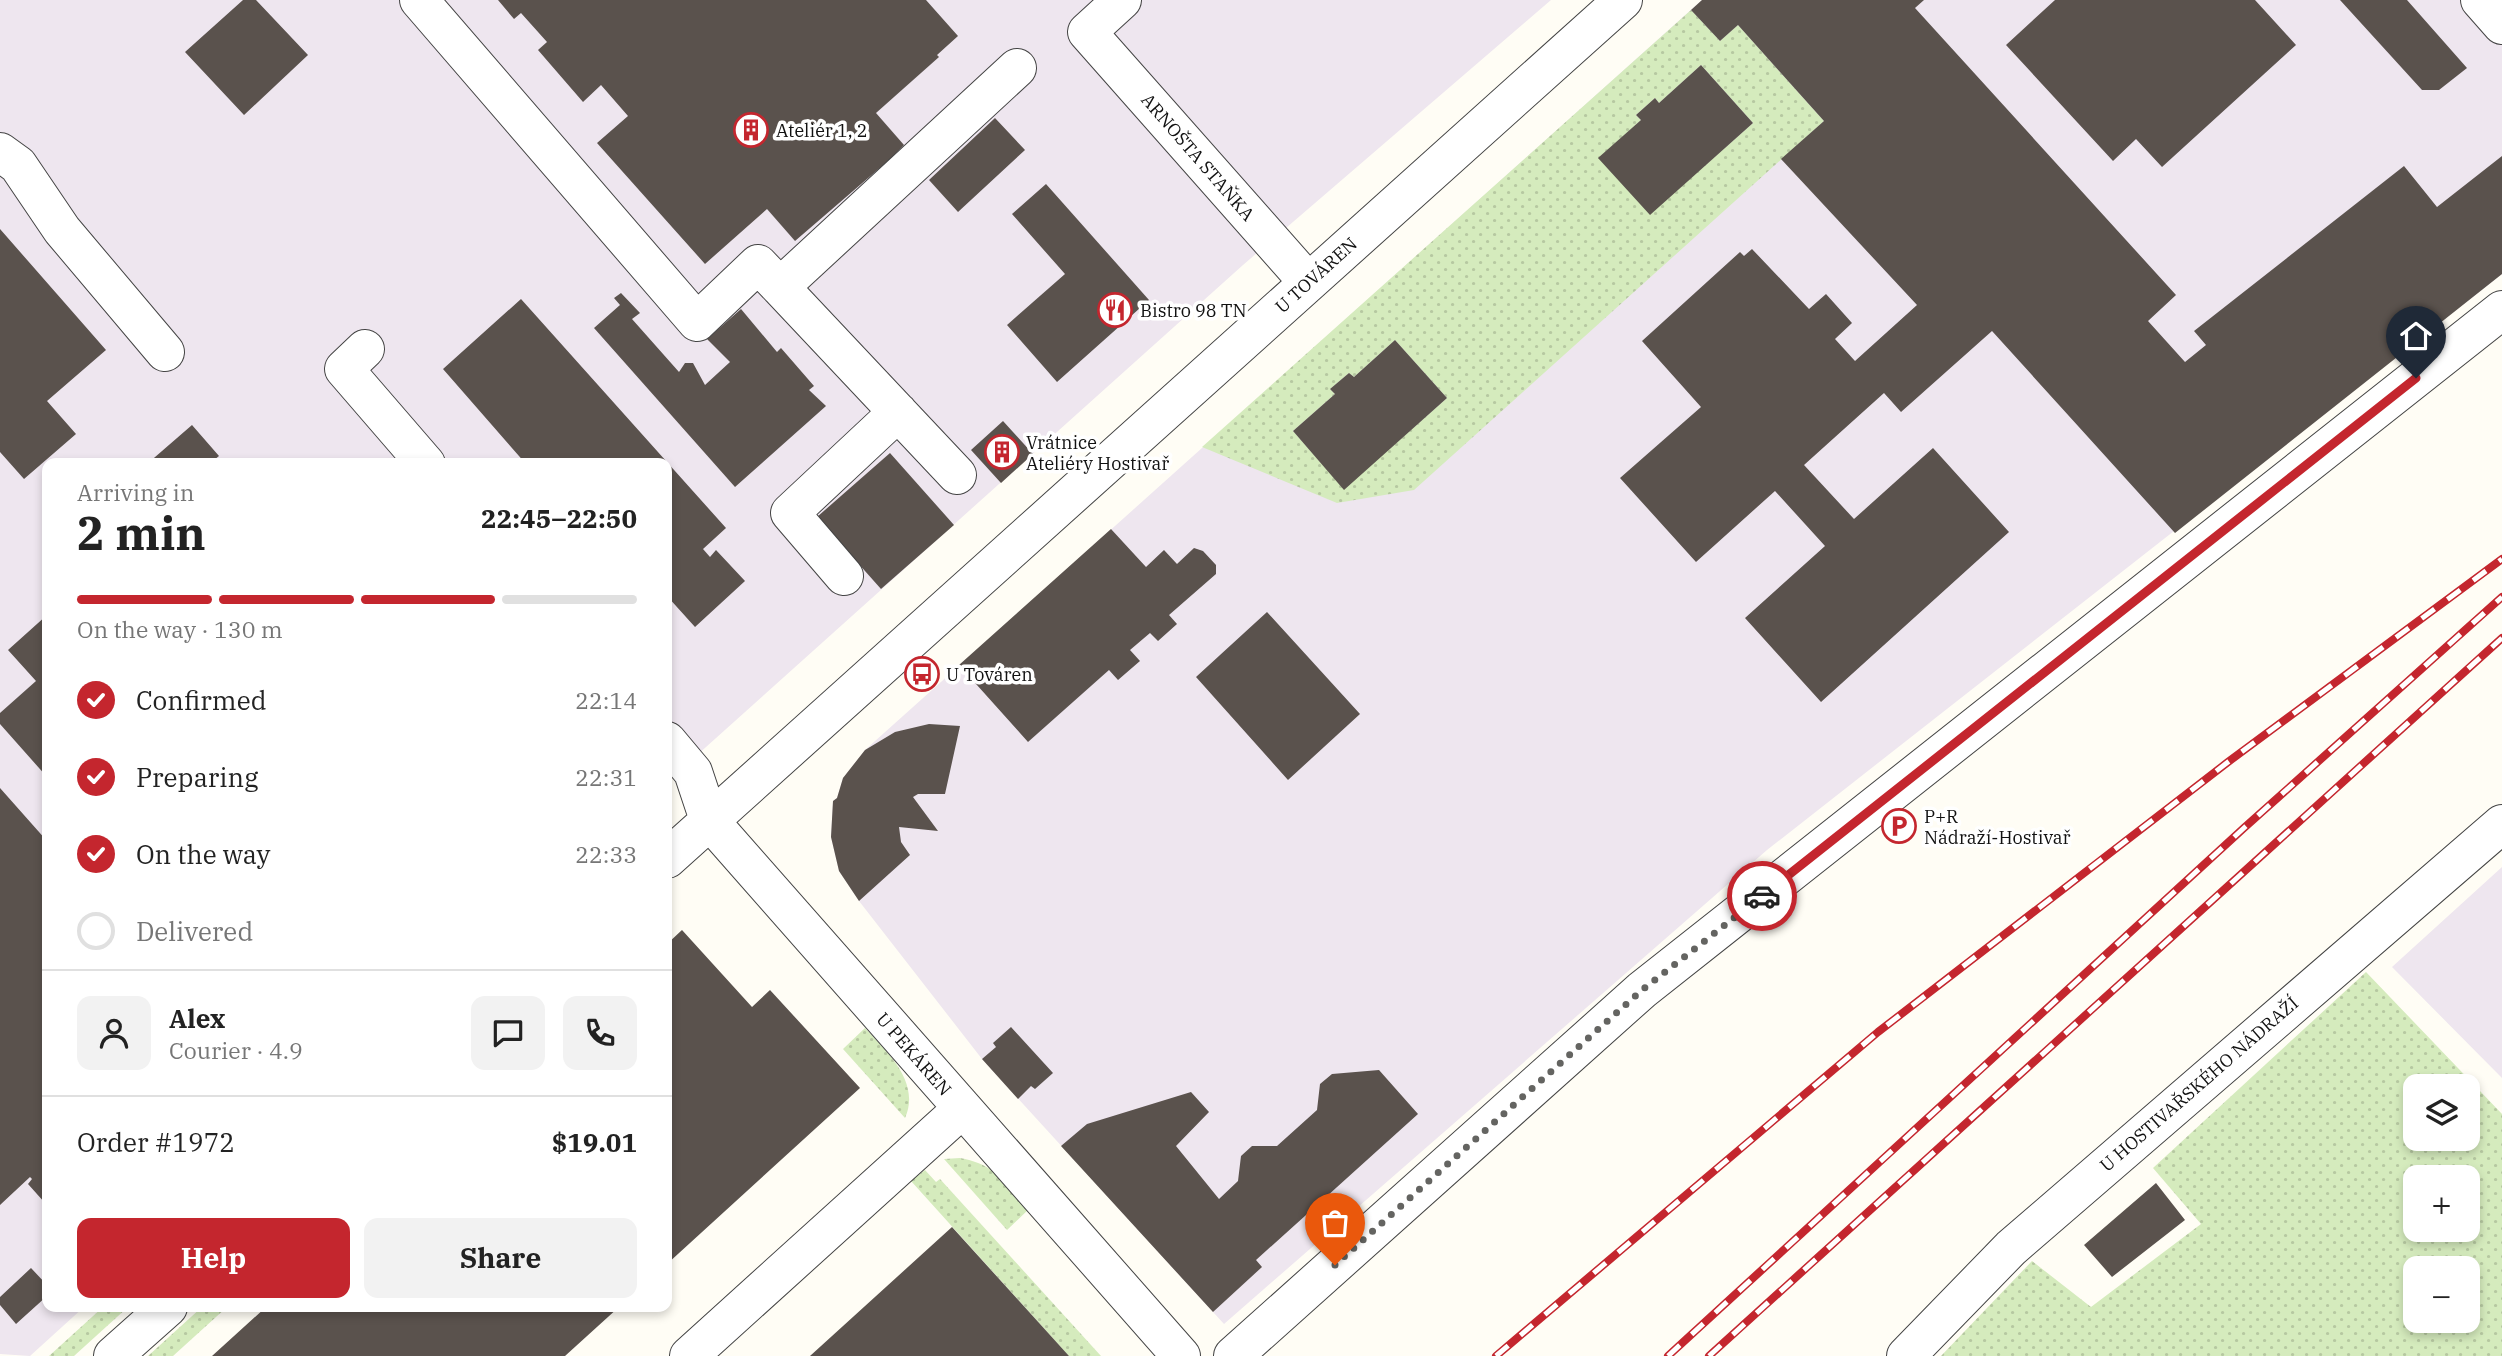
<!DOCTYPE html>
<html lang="en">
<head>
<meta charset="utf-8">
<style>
	body { margin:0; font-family:"IBM Plex Serif",serif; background:#f2f2f2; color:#222; height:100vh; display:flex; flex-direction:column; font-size:26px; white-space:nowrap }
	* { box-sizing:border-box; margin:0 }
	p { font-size:23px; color:#767676 }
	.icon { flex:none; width:38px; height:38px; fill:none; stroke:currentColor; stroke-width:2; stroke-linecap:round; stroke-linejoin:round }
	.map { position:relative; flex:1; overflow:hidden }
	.drawer { position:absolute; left:42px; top:458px; width:630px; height:854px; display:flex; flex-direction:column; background:#fff; border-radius:14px; box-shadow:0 4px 10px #0003 }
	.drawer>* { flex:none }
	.fabs { position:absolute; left:2403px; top:1074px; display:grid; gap:14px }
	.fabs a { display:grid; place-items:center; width:77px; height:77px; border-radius:14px; background:#fff; box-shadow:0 4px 10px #0003; font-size:35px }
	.pin { position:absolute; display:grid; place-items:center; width:60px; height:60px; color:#fff; margin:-72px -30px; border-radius:50% 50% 50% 0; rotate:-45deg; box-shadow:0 0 7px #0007 }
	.pin .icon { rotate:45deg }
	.courier { position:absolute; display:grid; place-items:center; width:70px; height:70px; margin:-35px; border:5px solid #c4262e; border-radius:50%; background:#fff; color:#222; box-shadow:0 2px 9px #0007 }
	.head em { font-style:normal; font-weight:700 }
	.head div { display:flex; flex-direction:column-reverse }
	.head { display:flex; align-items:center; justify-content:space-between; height:119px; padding:0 35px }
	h1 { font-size:46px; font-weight:700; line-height:52px }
	.bar { display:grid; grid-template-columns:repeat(4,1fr); gap:10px 7px; align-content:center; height:84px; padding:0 35px }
	.bar i { height:9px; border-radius:5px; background:#e0e0e0 }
	.bar .on { background:#c4262e }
	.bar p { grid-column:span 4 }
	.line { display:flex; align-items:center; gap:18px; padding:0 35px; border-top:2px solid #e0e0e0 }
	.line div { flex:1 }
	.round { display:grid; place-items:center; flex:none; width:74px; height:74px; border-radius:14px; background:#f2f2f2 }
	ol { padding:0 35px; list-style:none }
	li { display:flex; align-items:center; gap:21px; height:77px }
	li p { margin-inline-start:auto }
	li .icon { padding:7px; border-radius:50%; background:#c4262e; color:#fff; stroke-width:4 }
	li:last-child { color:#767676 }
	li i { width:38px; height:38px; border:4px solid #e0e0e0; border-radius:50% }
	.action { display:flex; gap:14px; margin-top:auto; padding:14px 35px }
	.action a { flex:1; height:80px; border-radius:14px; background:#c4262e; color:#fff; font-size:28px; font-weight:700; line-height:80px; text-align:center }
	.action a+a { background:#f2f2f2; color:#222 }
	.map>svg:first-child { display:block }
</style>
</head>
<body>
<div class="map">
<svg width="2502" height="1356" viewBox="0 0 2502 1356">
	<defs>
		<pattern id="grass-dots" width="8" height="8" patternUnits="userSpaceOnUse" patternTransform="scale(1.75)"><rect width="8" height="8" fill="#d5ebbd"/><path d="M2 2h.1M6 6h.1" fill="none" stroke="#b6c8a1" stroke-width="1.8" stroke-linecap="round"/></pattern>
	</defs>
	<rect width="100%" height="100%" fill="#fffdf5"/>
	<path fill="#eee6ef" d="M0,0H1551L1243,265L667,782V464H47V1307H84L30,1356L0,1354Z
		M1702,0H2502V274L1767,850L1224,1324L982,1059L859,901L839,871L831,837L833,801L837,798L843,778L865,750Z
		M2502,867V1078L2392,967Z"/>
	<path fill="url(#grass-dots)" fill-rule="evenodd" d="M1691,10L1720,41L1738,25L1824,121L1414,490L1337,503L1202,447ZM1701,65L1753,123L1650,214L1599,158L1641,120L1636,115L1655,98L1659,103ZM1395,340L1447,398L1344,489L1293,431L1335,394L1330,389L1349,373L1354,377Z
		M2366,972L2502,1114V1356H1941L2032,1261L2091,1307L2201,1224L2153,1168ZM2415,1087H2468V1139H2415ZM2415,1178H2468V1230H2415ZM2415,1269H2468V1321H2415Z
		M865,1028C887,1052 921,1082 905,1118L843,1049Z
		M960,1158C995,1164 1007,1184 1030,1208L1007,1230L944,1159Z
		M925,1170L936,1182L940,1179L1101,1356H1069L911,1181Z
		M103,1307H128L74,1356H49Z
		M202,1307H227L173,1356H148Z"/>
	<path fill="#5a524d" d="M243,0H256L308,55L244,115L185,52Z
		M498,0H926L958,36L937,55L939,57L876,113L904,145L889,160L795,241L767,209L705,264L597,143L628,116L601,85L583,102L538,50L547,42L521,13L514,19Z
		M1702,0H1924L1915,8L2176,295L2148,321L2185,362L2206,345L2194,331L2404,166L2437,207L2502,156V274L2175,533L1992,331L1901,412L1884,393L1804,465L1854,519L1933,448L2009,532L1821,702L1745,618L1825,546L1775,491L1696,562L1620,478L1701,407L1642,341L1740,252L1744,256L1752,249L1809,309L1826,294L1852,323L1835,339L1855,361L1917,305L1781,159L1824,121L1738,25L1720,41L1691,10Z
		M2055,0H2255L2296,45L2162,167L2136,139L2113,161L2006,45Z
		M2340,0H2407L2467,68L2439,90H2422Z
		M1701,65L1753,123L1650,215L1598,158L1641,120L1636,115L1655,98L1659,103Z
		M995,118L1025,150L958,212L929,180Z
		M1046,184L1149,300L1057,382L1007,325L1065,274L1012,214Z
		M0,229L106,350L47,401L76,434L24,479L0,452Z
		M621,293L640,313L632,319L679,372L685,363H693L705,385L730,362L707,339L741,309L777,352L781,348L814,386L809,390L826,406L735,487L594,328L620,305L614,298Z
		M521,299L726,528L703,549L710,557L716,550L745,581L695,627L667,596V464H526L443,369Z
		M1395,340L1447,398L1344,490L1293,431L1335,394L1330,389L1349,373L1354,377Z
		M1003,421L1033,454L1001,483L971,450Z
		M192,425L219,456L209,464H147Z
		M890,453L954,525L881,589L817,517Z
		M1111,529L1146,567L1164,550L1177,564L1194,548L1203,551L1216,565V574L1169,615L1177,624L1158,641L1150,633L1130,650L1140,661L1118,680L1109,670L1028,742L959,665Z
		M1267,612L1360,714L1288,780L1196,677Z
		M47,615V777L0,724V713L36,681L8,650Z
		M929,724L960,726L945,794H918L913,797L938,831L899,827L901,842L910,855L859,901L839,871L831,837L833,801L837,798L843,778L865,750L895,732Z
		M0,788L47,841L45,1203L28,1184L32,1179L30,1177L0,1205Z
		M682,930L752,1007L770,990L860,1088L667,1264V944Z
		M1011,1027L1053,1073L1035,1089L1031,1086L1018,1099L982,1059L996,1047L993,1043Z
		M1379,1070L1418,1114L1256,1260L1262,1267L1213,1312L1061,1146L1087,1124L1191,1092L1209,1112L1176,1146L1219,1199L1238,1181L1241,1156L1252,1146H1277L1317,1110L1320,1084L1332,1074Z
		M2156,1183L2185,1220L2112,1277L2084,1245Z
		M952,1227L1069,1356H810Z
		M31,1268L47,1285V1296L16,1324L0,1305V1297Z
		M266,1307H619L565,1356H212Z"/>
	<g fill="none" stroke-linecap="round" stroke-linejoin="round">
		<g stroke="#444" stroke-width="40">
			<path id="minor" d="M419,0L697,322L758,264L780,287L1017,68
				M1122,0L1087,32L1308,282
				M2480,0L2502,25
				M0,152L18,165L62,230L165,352
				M780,287L957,475
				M365,349L344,369L426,464
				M844,576L790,513L898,412
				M667,741L693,772L709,820L1181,1356
				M667,859L1623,0
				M113,1356L168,1307
				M689,1356L962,1109
				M1233,1356L1642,990L2502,310
				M1906,1356L2011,1248L2502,824"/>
		</g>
		<use href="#minor" stroke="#fff" stroke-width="38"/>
		<g stroke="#c4262e" stroke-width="8">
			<path id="rail" d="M1496,1356L1878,1032L2228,762L2502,559
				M1668,1356L2245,827L2502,597
				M1709,1356L2502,638"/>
		</g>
		<use href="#rail" stroke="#fff" stroke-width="5" stroke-dasharray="16" stroke-linecap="butt"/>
	</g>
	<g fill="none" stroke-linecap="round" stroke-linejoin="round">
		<path stroke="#646461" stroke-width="7" stroke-dasharray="0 12.6" d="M1335,1265L1642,990L1762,896"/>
		<path stroke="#c4262e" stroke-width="9" d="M1762,896L2416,378"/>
	</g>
	<defs>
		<g id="building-ring" transform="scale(1.75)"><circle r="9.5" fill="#fff" stroke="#c4262e" stroke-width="1.5"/><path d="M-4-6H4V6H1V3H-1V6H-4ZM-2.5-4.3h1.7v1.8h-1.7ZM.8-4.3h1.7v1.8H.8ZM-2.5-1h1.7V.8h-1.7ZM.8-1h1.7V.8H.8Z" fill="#c4262e"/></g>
		<g id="restaurant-ring" transform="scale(1.75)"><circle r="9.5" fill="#fff" stroke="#c4262e" stroke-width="1.5"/><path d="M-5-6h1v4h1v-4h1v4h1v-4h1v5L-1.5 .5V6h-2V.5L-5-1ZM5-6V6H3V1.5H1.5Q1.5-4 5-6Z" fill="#c4262e"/></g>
		<g id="bus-ring" transform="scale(1.75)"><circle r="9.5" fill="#fff" stroke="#c4262e" stroke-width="1.5"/><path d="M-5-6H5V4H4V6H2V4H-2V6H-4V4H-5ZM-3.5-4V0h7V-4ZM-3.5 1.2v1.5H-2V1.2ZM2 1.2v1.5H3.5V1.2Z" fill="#c4262e"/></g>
		<g id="parking-ring" transform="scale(1.75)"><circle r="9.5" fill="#fff" stroke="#c4262e" stroke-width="1.5"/><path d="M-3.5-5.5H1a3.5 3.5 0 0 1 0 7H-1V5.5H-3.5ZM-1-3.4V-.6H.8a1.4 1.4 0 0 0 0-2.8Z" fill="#c4262e"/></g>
	</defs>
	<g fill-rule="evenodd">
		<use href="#building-ring" x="751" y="130"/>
		<use href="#restaurant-ring" x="1115" y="310"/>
		<use href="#building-ring" x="1002" y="452"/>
		<use href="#bus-ring" x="922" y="674"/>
		<use href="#parking-ring" x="1899" y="826"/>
	</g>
	<g text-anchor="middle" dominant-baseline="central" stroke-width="7" stroke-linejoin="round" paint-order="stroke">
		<g font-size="18" fill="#111" stroke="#fff" text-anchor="start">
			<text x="776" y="130">Ateliér 1, 2</text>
			<text x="1140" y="310">Bistro 98 TN</text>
			<text x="1026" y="442">Vrátnice<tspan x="1026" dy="21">Ateliéry Hostivař</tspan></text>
			<text x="946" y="674">U Továren</text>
			<text x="1924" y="816">P+R<tspan x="1924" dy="21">Nádraží-Hostivař</tspan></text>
		</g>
		<g font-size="18" fill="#111" stroke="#fff">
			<text transform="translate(1198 157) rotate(49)">ARNOŠTA STAŇKA</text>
			<text transform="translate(1316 275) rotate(-42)">U TOVÁREN</text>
			<text transform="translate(914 1054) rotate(49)">U PEKÁREN</text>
			<text transform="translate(2199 1084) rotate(-41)">U HOSTIVAŘSKÉHO NÁDRAŽÍ</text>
		</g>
	</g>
</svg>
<div class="fabs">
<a><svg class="icon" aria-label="layers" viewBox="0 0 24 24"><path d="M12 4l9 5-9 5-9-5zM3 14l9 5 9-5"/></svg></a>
<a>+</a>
<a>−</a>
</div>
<div class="pin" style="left:1335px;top:1265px;background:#ea580c"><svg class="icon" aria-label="bag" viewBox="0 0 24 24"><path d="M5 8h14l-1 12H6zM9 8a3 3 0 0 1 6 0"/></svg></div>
<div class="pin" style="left:2416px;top:378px;background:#1f2937"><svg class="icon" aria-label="home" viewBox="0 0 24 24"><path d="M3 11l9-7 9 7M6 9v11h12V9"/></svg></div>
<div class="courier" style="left:1762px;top:896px"><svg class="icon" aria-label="car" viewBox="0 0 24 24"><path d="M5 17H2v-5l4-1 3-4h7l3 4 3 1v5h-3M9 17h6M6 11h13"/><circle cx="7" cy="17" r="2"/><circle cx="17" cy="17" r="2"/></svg></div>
<section class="drawer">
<div class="head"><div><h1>2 min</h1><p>Arriving in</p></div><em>22:45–22:50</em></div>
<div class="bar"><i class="on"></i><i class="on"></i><i class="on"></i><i></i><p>On the way · 130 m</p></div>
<ol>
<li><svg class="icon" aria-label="check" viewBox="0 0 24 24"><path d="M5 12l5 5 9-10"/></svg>Confirmed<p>22:14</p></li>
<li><svg class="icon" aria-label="check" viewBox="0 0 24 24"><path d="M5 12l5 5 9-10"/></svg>Preparing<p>22:31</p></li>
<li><svg class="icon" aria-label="check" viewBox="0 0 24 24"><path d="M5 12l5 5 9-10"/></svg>On the way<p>22:33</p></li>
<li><i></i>Delivered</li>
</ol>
<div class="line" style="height:126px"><a class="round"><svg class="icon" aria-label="person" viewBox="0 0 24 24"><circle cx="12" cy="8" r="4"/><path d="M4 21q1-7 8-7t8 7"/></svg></a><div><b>Alex</b><p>Courier · 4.9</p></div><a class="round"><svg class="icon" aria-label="chat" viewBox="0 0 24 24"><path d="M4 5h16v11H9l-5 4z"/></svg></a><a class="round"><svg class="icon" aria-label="phone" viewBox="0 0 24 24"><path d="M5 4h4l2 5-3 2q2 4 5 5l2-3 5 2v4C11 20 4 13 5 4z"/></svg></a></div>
<div class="line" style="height:91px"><div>Order #1972</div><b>$19.01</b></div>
<div class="action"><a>Help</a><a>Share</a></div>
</section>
</div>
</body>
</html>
